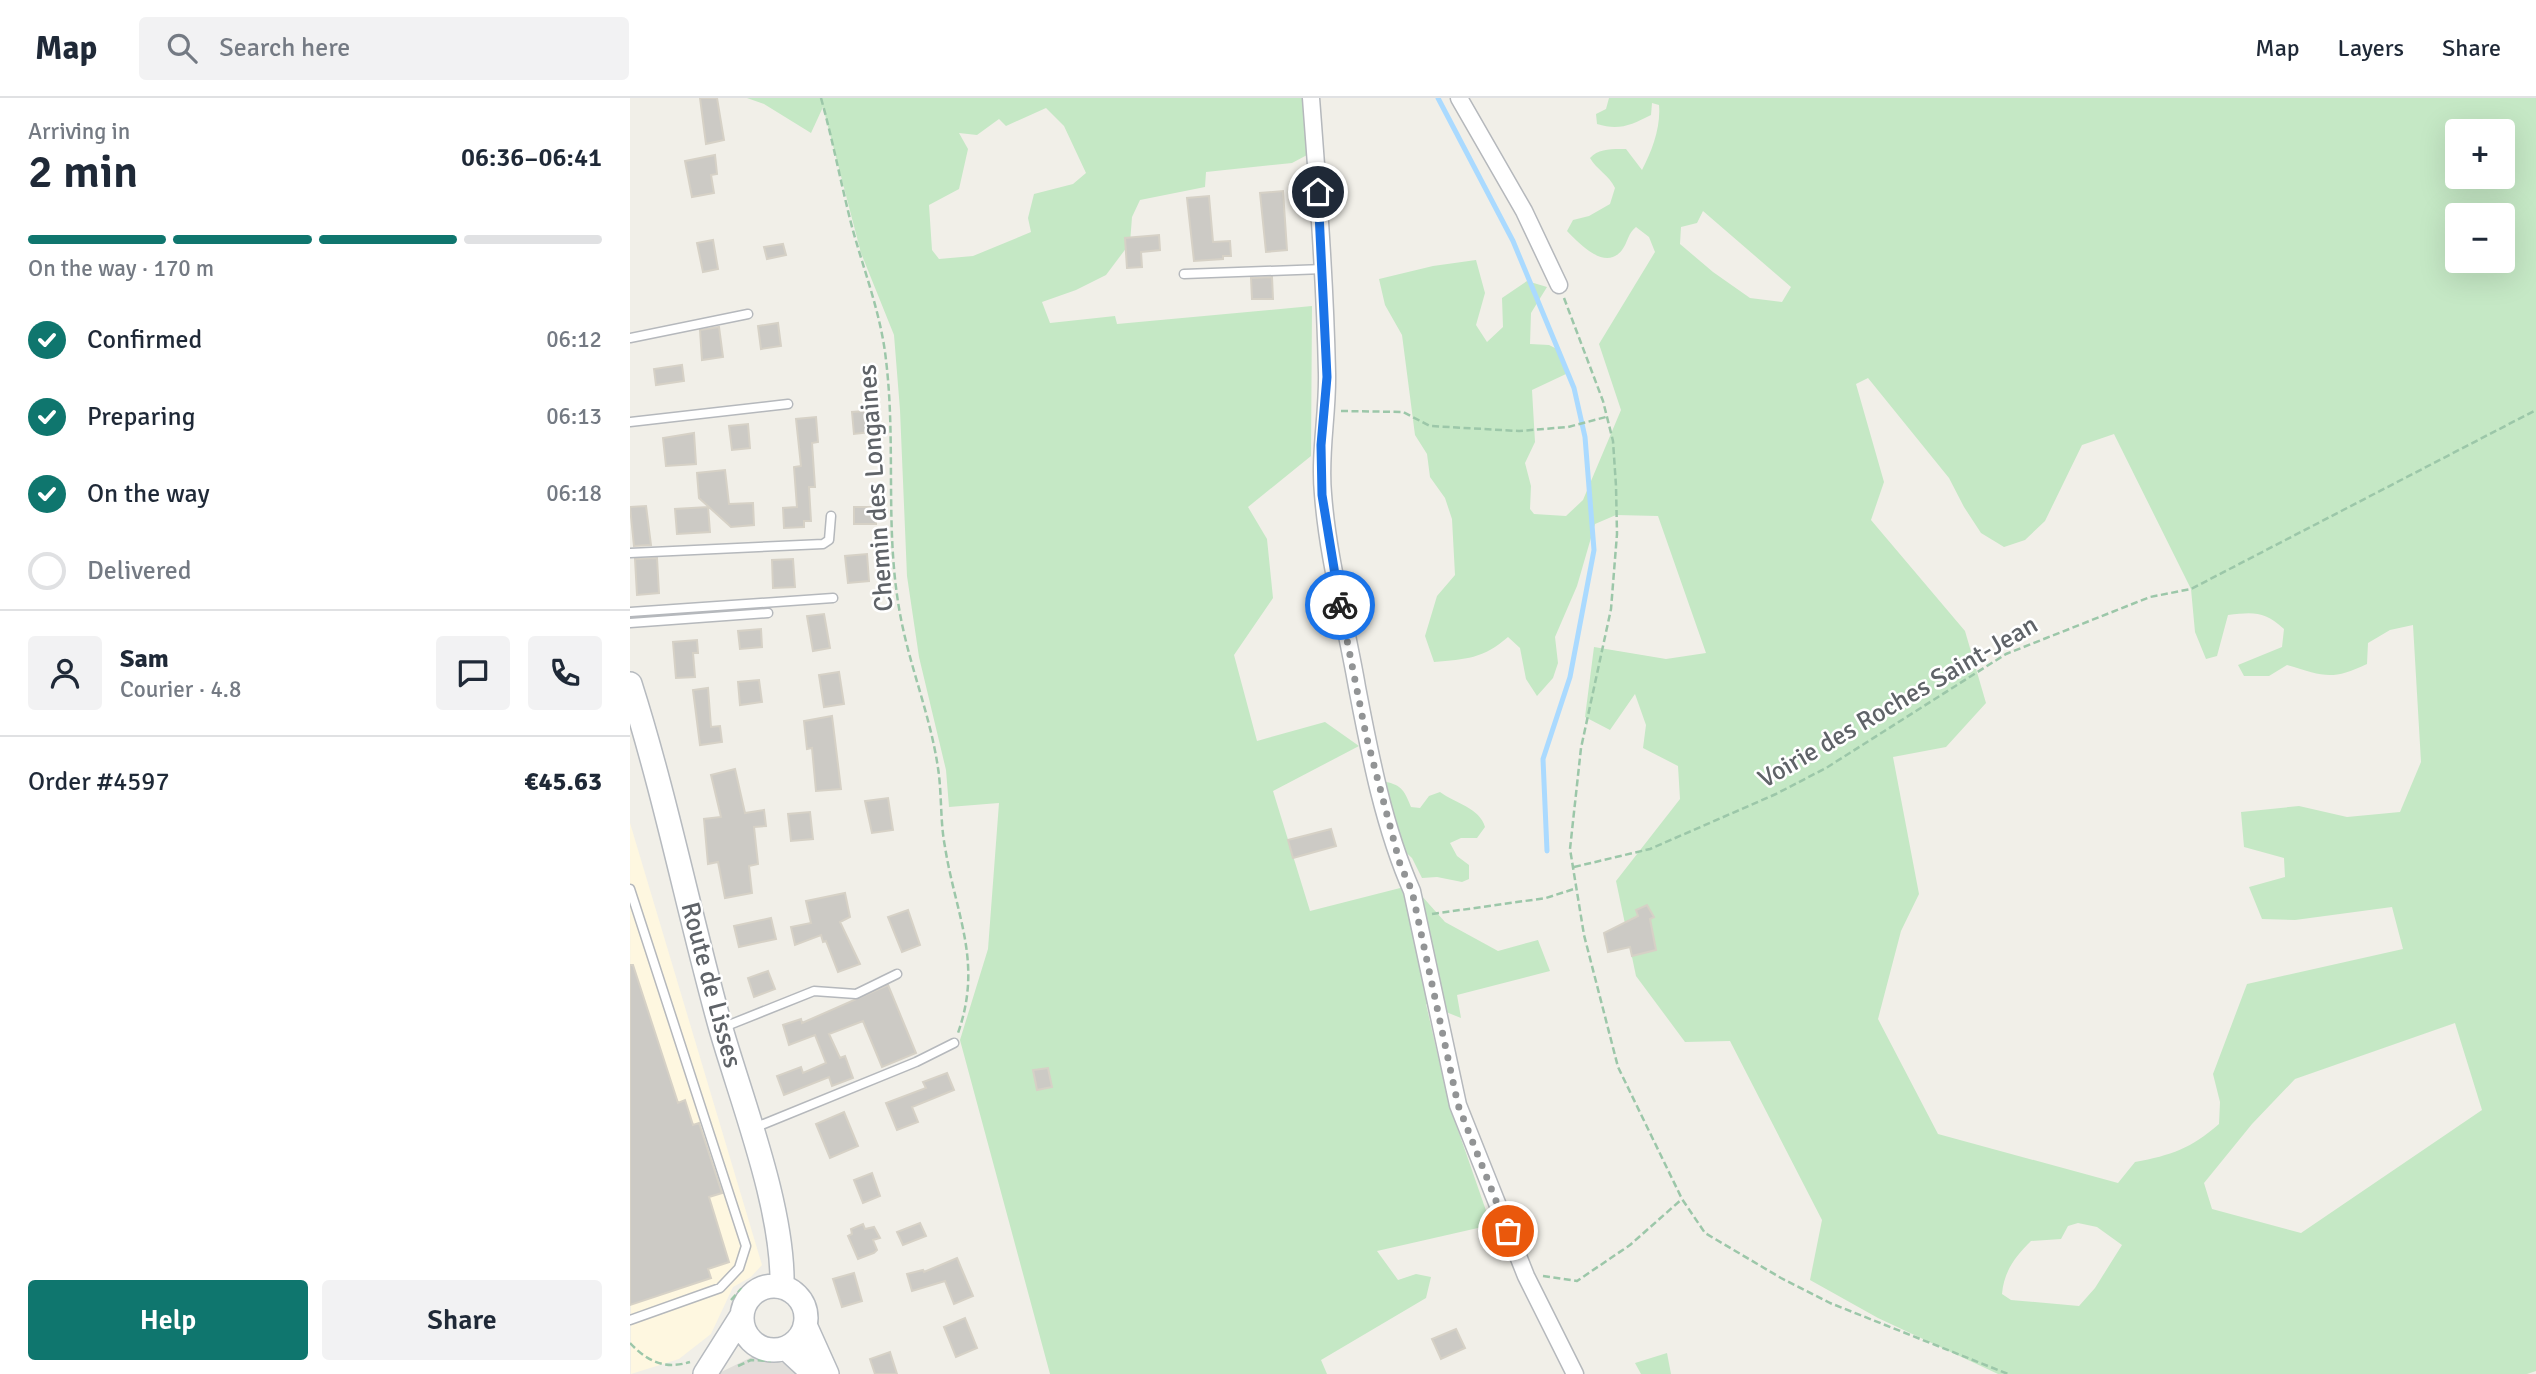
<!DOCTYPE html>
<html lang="en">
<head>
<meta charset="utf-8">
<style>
	body { margin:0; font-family:Signika,sans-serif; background:#f2f2f3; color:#1f2937; height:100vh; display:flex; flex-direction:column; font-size:26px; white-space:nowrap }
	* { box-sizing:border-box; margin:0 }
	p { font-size:23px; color:#747a83 }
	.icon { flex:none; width:38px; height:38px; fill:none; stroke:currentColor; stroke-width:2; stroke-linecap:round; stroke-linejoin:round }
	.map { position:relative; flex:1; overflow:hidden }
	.panel { display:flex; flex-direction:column; background:#fff; width:630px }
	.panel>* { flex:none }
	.tools { position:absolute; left:1815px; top:21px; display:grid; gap:14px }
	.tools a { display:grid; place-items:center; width:70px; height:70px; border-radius:7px; background:#fff; box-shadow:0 7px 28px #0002; font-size:35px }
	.pin { position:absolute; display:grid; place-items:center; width:60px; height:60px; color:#fff; margin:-30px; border:4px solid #fff; border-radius:50%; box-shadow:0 2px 7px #0007 }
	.courier { position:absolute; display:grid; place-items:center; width:70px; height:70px; margin:-35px; border:5px solid #1a73e8; border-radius:50%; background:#fff; color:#222; box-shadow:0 2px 9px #0007 }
	.head em { font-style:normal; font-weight:600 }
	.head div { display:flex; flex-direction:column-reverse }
	.head { display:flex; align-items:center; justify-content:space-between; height:119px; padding:0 28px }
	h1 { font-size:46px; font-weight:600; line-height:52px }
	.bar { display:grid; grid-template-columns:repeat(4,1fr); gap:10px 7px; align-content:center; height:84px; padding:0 28px }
	.bar i { height:9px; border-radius:5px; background:#e0e1e3 }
	.bar .selected { background:#0f766e }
	.bar p { grid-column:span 4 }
	.line { display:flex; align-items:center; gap:18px; padding:0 28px; border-top:2px solid #e0e1e3 }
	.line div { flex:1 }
	.round { display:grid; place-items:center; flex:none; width:74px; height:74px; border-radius:7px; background:#f2f2f3 }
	ol { padding:0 28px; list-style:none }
	li { display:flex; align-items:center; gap:21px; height:77px }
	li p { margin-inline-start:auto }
	li .icon { padding:7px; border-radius:50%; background:#0f766e; color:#fff; stroke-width:4 }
	li:last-child { color:#747a83 }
	li i { width:38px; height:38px; border:4px solid #e0e1e3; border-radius:50% }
	.primary-button { display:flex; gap:14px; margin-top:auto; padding:14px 28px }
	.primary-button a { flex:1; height:80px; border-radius:7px; background:#0f766e; color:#fff; font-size:28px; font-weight:600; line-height:80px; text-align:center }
	.primary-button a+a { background:#f2f2f3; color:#1f2937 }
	header { display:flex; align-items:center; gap:42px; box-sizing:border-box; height:98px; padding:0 35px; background:#fff; border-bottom:2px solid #e0e1e3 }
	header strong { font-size:33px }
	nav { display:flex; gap:38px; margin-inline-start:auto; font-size:24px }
	.search { width:490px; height:63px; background:#f2f2f3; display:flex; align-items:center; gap:18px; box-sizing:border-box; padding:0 24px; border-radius:7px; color:#747a83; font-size:26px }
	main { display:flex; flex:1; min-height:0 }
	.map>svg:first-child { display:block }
</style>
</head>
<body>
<header>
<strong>Map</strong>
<div class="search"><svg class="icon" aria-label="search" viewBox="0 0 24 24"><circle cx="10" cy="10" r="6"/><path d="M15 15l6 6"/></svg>Search here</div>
<nav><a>Map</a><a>Layers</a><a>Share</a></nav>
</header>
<main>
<section class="panel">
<div class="head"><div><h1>2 min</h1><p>Arriving in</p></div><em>06:36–06:41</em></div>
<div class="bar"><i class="selected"></i><i class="selected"></i><i class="selected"></i><i></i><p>On the way · 170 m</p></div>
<ol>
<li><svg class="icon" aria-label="check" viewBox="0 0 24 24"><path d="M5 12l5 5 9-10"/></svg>Confirmed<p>06:12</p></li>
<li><svg class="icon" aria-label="check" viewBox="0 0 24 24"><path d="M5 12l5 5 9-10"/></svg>Preparing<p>06:13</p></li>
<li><svg class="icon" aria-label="check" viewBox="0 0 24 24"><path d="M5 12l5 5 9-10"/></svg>On the way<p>06:18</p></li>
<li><i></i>Delivered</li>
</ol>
<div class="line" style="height:126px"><a class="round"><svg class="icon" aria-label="person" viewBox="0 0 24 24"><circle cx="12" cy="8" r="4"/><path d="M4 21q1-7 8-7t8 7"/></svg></a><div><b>Sam</b><p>Courier · 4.8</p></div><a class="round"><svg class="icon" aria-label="chat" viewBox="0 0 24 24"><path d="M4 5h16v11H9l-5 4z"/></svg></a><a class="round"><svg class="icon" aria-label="phone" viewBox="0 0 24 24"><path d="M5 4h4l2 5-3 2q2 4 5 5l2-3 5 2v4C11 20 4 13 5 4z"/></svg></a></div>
<div class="line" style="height:91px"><div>Order #4597</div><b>€45.63</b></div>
<div class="primary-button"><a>Help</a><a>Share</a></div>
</section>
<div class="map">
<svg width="1906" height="1276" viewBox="0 0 1906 1276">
	<rect width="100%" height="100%" fill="#f1efe8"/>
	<path fill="#fef7e0" d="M0,725L132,1167L121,1179L103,1189L81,1236L49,1261L1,1276Z"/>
	<path fill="#e0deda" d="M124,1258L158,1266L173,1276H87Z"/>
	<path fill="#c5e8c5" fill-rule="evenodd" d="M117,0H674L677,57L662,65L576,74L575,89L510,102L502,119L500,145L476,177L446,192L412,204L420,225L485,218L487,226L682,208L681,358L618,409L637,441L643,500L604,557L627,643L695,624L729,648L643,693L680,813L782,787L815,824L868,853L908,842L920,873L827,897L831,920L796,906L819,1006L861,1127L747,1153L768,1182L786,1176L801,1179L796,1200L691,1262L697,1276H420L330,942L358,851L369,705L319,709L316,672L289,559L277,478L270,312L264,237L231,155L193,9L181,35L134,6ZM416,10L434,28L456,75L443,86L404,96L398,120L401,134L343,158L309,161L302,152L299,107L329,91L338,51L329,35L347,37L369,21L376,28Z
		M979,0H1906V1273L1897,1276H1368L1248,1220L1180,1182L1192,1122L1100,943L1055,944L1006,878L986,783L1050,701L1048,668L1013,650L1016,627L1005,596L980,632L955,619L964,549L1036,561L1076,555L1028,418L986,417L965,426L947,488L925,539L928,565L923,580L907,598L896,581L890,550L878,539C853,561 836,561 804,564L795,538L807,498L825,477L822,421L815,400L800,379L797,356L785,337L772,237L755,207L749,181L803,168L846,162L855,195L846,227L857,244L873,229L872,200L897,183L917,189L901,215L900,246L919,247L931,253L936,276L902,292L905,344L895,365L901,388L900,411L904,416L936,418L953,402L991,312L969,246L1025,154L1019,139L1006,129C998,135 998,144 992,152C975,174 949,145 937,133L943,122L959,118L980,106L985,90C979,77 967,72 960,60C969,50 983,51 996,51L1012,72C1022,53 1031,29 1029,7L1022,5L1021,17C1001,27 989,33 967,26L966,16L976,11ZM1827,33H1872V79H1827ZM1073,113L1161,189L1152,204L1120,200L1083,174L1050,146L1051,129L1067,125ZM1827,117H1872V163H1827ZM1238,280L1319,380L1334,409L1351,435L1374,449L1395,442L1415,423L1452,347L1484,336L1561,491L1565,534L1576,561L1587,558L1598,517C1624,514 1634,513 1654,531L1652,549L1608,567L1614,578H1639L1657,567C1694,578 1701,583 1737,566L1738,545L1760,532L1783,527L1791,664L1770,714L1717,719L1669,708L1611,714L1614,749L1654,760L1655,779L1619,789L1632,821L1665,822L1762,809L1773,851L1617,886L1583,976L1590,1004L1589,1026C1560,1051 1542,1057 1505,1064L1488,1085L1308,1036L1248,921L1271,833L1289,796L1263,659L1316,649L1356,605L1335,533L1241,422L1254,384L1226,286ZM1825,925L1852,1012L1671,1135L1582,1111L1574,1085L1622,1026L1665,981ZM1448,1125L1467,1129L1492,1147L1465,1190L1449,1208L1381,1202L1372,1196C1374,1173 1385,1159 1401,1143L1431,1141L1438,1128Z
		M756,684C772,687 775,694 781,709L790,710L799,698L810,694C825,705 850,710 855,729L847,740H831L820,745L827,758L839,767V781L832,784L807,779L792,780L782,760L771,750L747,696Z
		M1037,1255L1041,1276H1011L1005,1265Z"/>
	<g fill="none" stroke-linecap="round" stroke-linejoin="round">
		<path stroke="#aadaff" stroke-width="5" d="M808,0L883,143L944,290L955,339L964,452L940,579L913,661L917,753"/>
	</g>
	<path fill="#cccac5" stroke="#d6d1c6" stroke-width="2" d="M70,0H87L94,42L76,46Z
		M85,57L87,76L81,77L84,95L62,99L55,63Z
		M653,93L657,152L636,154L630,95Z
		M579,98L583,144L600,143L601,158H593V161L564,163L557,100Z
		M529,137L530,152L511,154L512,169L497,170L495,140Z
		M83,142L88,171L73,174L67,145Z
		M153,146L156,157L137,161L134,149Z
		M642,179L643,201H622L621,180Z
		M148,225L151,248L131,251L128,228Z
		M89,229L93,259L72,262L70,232Z
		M52,267L54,283L26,287L24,271Z
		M248,312L250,333L224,336L222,314Z
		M186,319L188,344L182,345L185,389H179L181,423H174V429L154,430L153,410L167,409L164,369L171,368L166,321Z
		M118,326L120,350L102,352L99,328Z
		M64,335L66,366L36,368L33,340Z
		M95,372L99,406L123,405L124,427L101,429L69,400L67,375Z
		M16,408L21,447L4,448L0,409Z
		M78,409L80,434L47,436L45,411Z
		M224,409H246V426H224Z
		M237,456L239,483L218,485L215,458Z
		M27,460L29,495L7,497L5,461Z
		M163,461L165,489L143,490L142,462Z
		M194,516L200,550L183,553L177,518Z
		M131,531L132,549L110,551L108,533Z
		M67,542L68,555H63L65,579L46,580L43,544Z
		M209,574L214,606L194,609L189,577Z
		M129,582L132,604L110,607L108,584Z
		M78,590L81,629L90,628L92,644L70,647L63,592Z
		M202,618L211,691L186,693L182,650L177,651L174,623Z
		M105,671L115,715L134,712L136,728L124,729L128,766L119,768L122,795L95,800L88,764L78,766L74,721L91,719L81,677Z
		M258,700L263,732L242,735L235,703Z
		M180,714L183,741L161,743L158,716Z
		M701,731L706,748L663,760L658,742Z
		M215,795L220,819L210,824L230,866L208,874L196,843L193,844L191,837L165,847L161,829L181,825L176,803Z
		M1017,807L1024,819L1020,821L1026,852L1002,858L1000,849L978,854L974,835L1008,818L1006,812Z
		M278,812L290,847L272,854L258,819Z
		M141,820L146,841L109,849L104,828Z
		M0,867H3L48,1005L55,1002L63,1027L69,1025L92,1095L79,1099L99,1164L78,1171L81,1180L0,1207Z
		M138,873L145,891L124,899L118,880Z
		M258,887L286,955L252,969L233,923L199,936L210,960L215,958L223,980L202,988L199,979L154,997L147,978L171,969L173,975L196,965L185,937L159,947L153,927L171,921L172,925Z
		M418,970L422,989L407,992L403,972Z
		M317,975L324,992L282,1009L288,1024L267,1032L256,1005L296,990L293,984Z
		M214,1014L228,1048L200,1060L186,1026Z
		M242,1075L250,1098L233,1105L224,1082Z
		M290,1125L296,1138L273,1147L267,1134Z
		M233,1126L235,1131L244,1129L250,1140L243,1142L247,1152L244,1155L228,1161L218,1138L222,1136L221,1131Z
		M327,1160L343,1198L324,1206L315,1183L282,1193L277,1176L293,1172L294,1174Z
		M224,1175L232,1203L212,1209L203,1181Z
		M335,1220L347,1250L326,1259L314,1229Z
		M826,1231L835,1250L811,1261L802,1241Z
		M260,1254L267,1276H245L240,1261Z"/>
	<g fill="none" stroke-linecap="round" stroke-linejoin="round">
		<g stroke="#b5b8bc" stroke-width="11">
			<path id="lane" d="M554,176L694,171
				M0,240L118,216
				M0,324L158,306
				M0,455L193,446L199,442L201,418
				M0,514L203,500
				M0,525L138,515
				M0,791L116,1148L109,1170L90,1190L0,1222
				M94,929L184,893L226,896L267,876
				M124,1030L286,964L324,945"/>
		</g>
		<g stroke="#b5b8bc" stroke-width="19">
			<path id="street" d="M681,0C688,92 695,183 697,275C698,316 689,355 693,396C698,462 716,525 727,589C740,657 754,730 782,793L828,1007L896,1178L945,1276
				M829,0L894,113L929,187"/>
		</g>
		<g stroke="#b6babf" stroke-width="26">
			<path id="secondary" d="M0,586C36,699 59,816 91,931C113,1007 154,1111 152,1189
				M112 1220a32 32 0 1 1 64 0a32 32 0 1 1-64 0Z
				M175,1227L197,1276
				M156,1250L184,1276
				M75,1276L111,1219"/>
		</g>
		<path stroke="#9cc7a9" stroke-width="2.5" stroke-dasharray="7 3.5" stroke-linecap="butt" d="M191,0C203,43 211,86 222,129C234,173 251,216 256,262C266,345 255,428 269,510C278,565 300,615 308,670C312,696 310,723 315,749C326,818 353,864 328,935
			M934,200L973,303L983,343L986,388L987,436L981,511L951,650L940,751L954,837L988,969L1052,1101L1075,1135L1151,1180L1200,1205L1378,1276
			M711,313L773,314L800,328L889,333L938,329L976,319
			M944,769L1020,751L1146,696L1196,670L1376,556L1520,499L1561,491L1906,312
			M802,816L916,800L947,790
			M913,1178L947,1183L1000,1147L1052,1101
			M101,1202L111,1191L120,1198
			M0,1245C17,1263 34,1272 60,1264
			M108,1268L121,1262L141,1263"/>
		<use href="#lane" stroke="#fff" stroke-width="8"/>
		<use href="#street" stroke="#fff" stroke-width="16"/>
		<use href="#secondary" stroke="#fff" stroke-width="23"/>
	</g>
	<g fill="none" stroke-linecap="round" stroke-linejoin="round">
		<path stroke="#929495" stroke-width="7" stroke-dasharray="0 12.6" d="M710,507L736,637L770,766L782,793L828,1007L878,1133"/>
		<path stroke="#1a73e8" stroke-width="9" d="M688,94L697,279L691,347L692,397L710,507"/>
	</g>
	<g text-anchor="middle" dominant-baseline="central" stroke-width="5" stroke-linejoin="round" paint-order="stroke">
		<g font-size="26" fill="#5f6368" stroke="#fff">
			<text transform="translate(246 390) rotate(-94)">Chemin des Longaines</text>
			<text transform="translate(1268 604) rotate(-30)">Voirie des Roches Saint-Jean</text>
			<text transform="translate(81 887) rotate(75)">Route de Lisses</text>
		</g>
	</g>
</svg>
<div class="tools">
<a>+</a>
<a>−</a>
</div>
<div class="pin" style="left:878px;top:1133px;background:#ea580c"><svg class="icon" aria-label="bag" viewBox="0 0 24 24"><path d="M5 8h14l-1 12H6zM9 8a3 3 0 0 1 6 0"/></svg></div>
<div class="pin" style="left:688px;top:94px;background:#1f2937"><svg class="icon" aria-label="home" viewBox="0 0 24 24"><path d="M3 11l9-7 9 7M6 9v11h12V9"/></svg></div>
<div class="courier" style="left:710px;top:507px"><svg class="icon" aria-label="bike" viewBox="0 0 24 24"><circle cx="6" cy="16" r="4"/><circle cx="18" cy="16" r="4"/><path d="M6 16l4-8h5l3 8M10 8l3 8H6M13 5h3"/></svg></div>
</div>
</main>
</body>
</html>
